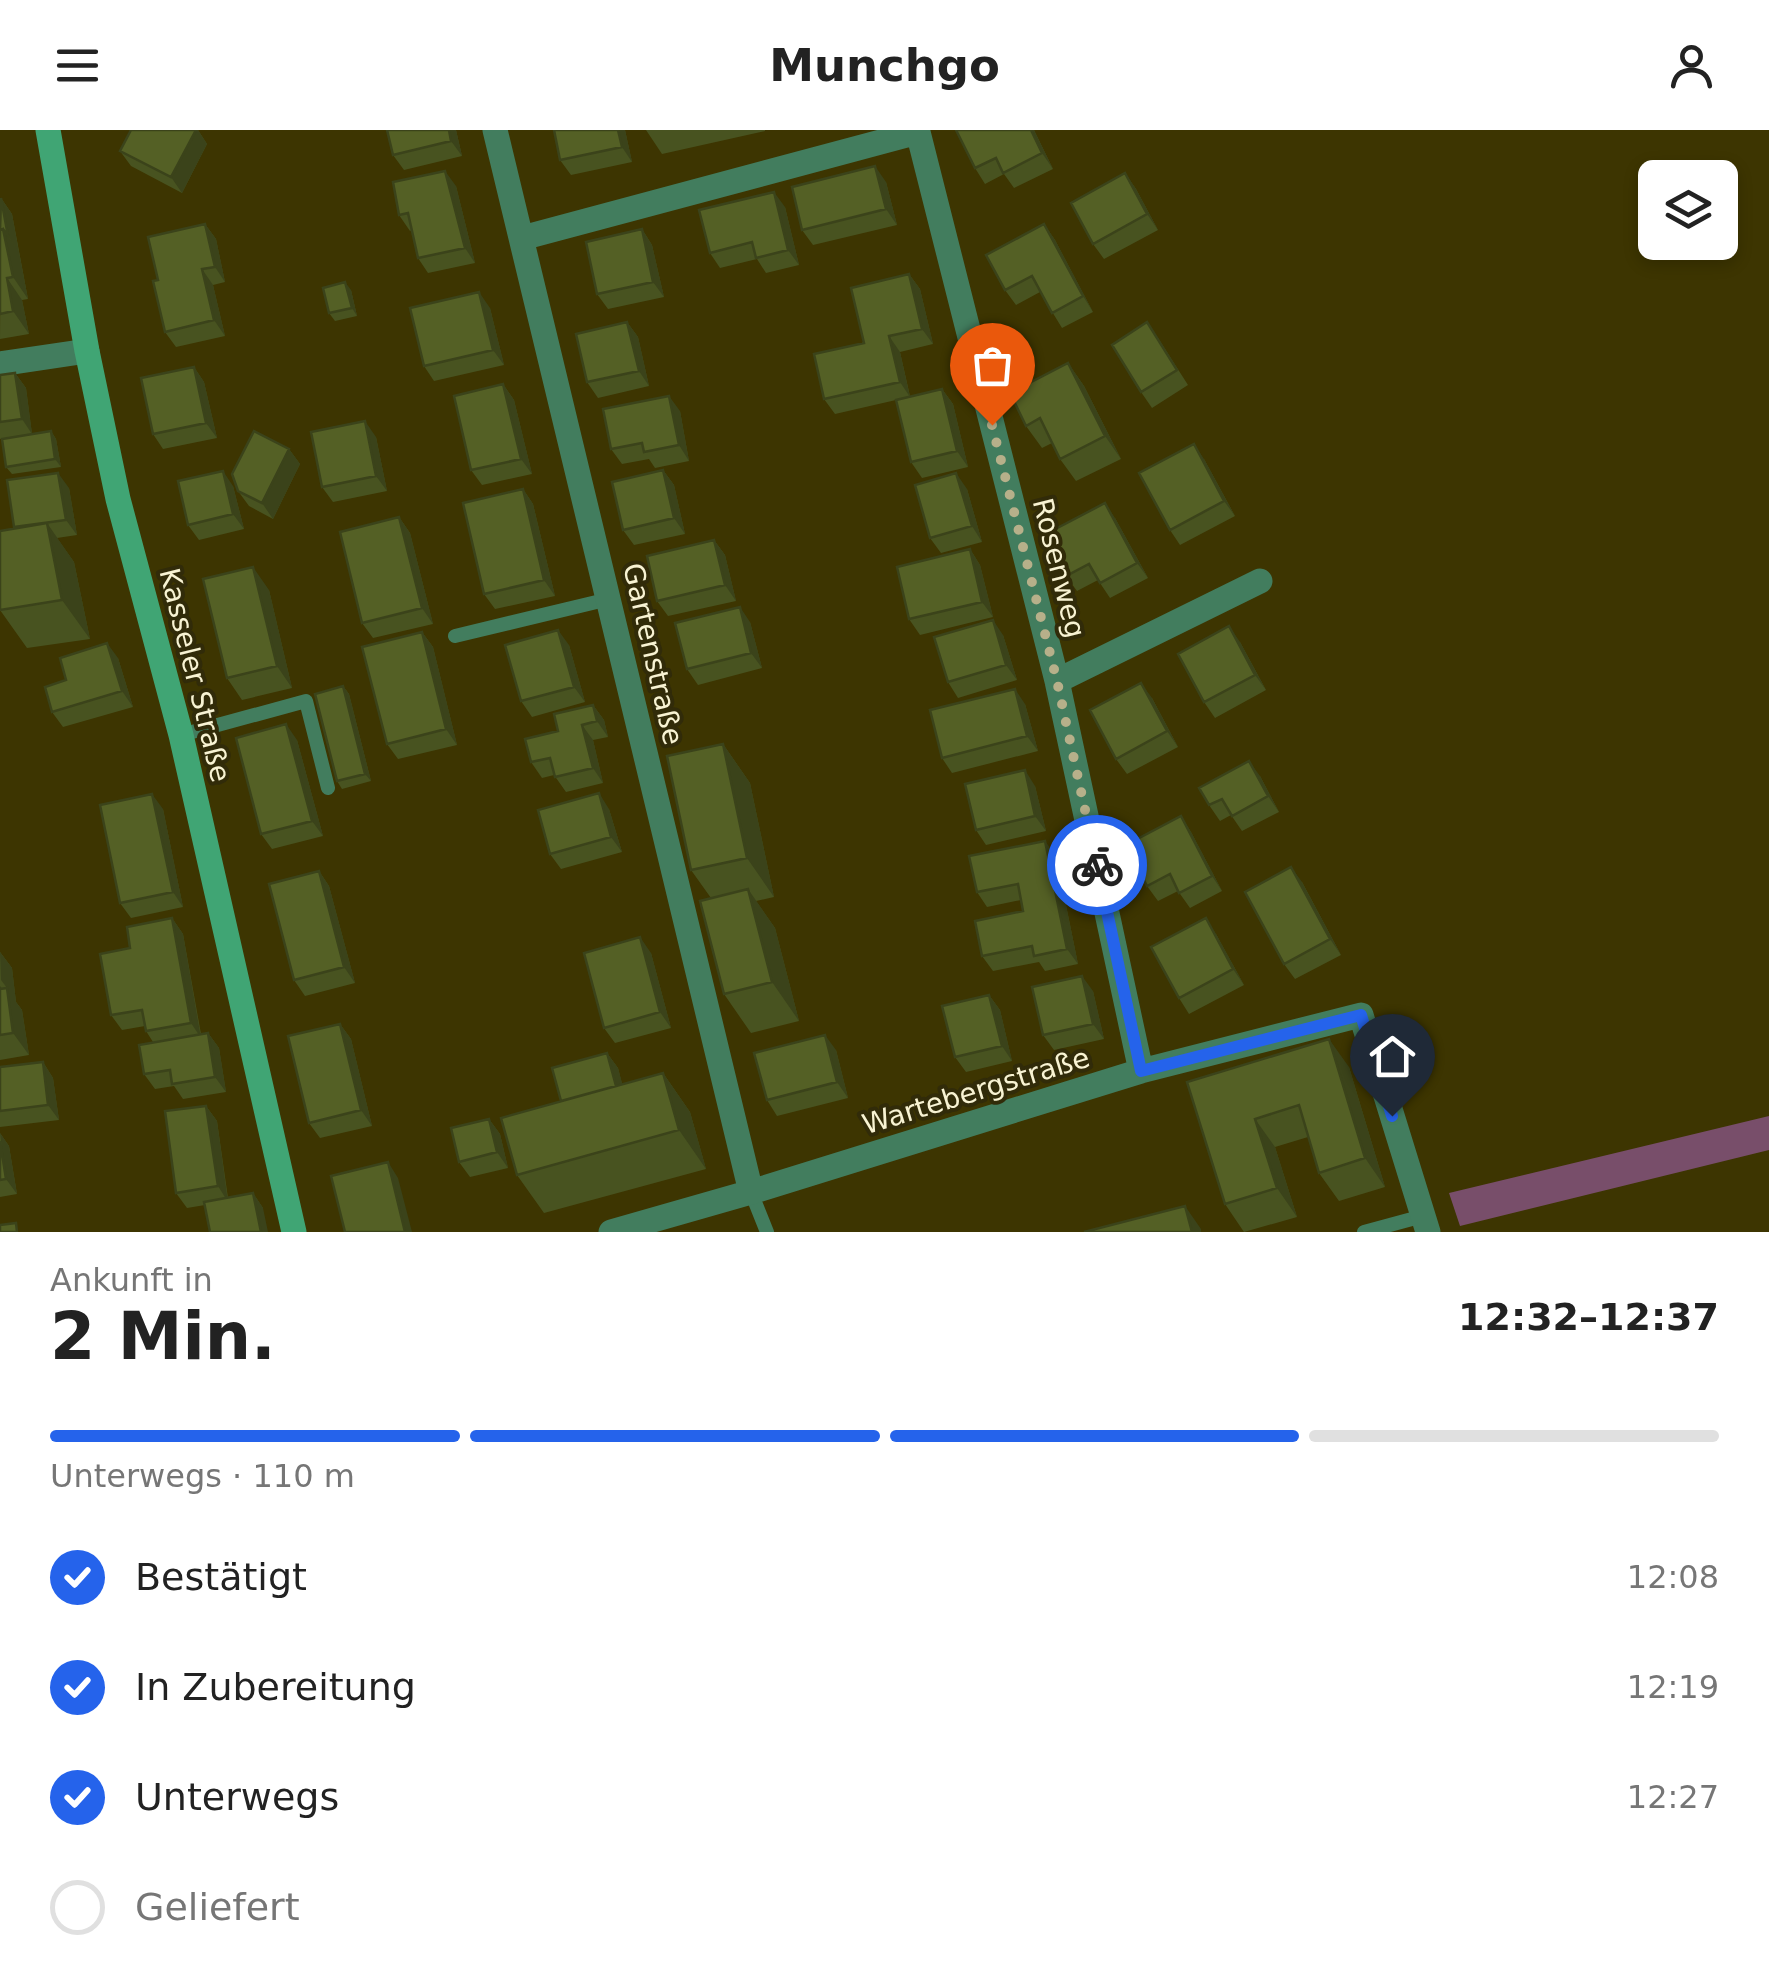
<!DOCTYPE html>
<html lang="de">
<head>
<meta charset="utf-8">
<style>
	body { margin:0; font-family:"DejaVu Sans",sans-serif; background:#f2f2f2; color:#222; height:100vh; display:flex; flex-direction:column; font-size:38px; white-space:nowrap }
	* { box-sizing:border-box; margin:0 }
	p { font-size:32px; color:#767676 }
	.icon { flex:none; width:55px; height:55px; fill:none; stroke:currentColor; stroke-width:2; stroke-linecap:round; stroke-linejoin:round }
	.map { position:relative; height:1102px; overflow:hidden }
	.panel { display:flex; flex-direction:column; background:#fff; flex:1 }
	.panel>* { flex:none }
	.controls { position:absolute; left:1638px; top:30px; display:grid; gap:20px }
	.controls a { display:grid; place-items:center; width:100px; height:100px; border-radius:15px; background:#fff; box-shadow:0 5px 15px #0003; font-size:50px }
	.pin { position:absolute; display:grid; place-items:center; width:85px; height:85px; color:#fff; margin:-102px -42px; border-radius:50% 50% 50% 0; rotate:-45deg; box-shadow:0 0 10px #0007 }
	.pin .icon { rotate:45deg }
	.courier { position:absolute; display:grid; place-items:center; width:100px; height:100px; margin:-50px; border:8px solid #2563eb; border-radius:50%; background:#fff; color:#222; box-shadow:0 2px 12px #0007 }
	.head em { font-style:normal; font-weight:600 }
	.head div { display:flex; flex-direction:column-reverse }
	.head { display:flex; align-items:center; justify-content:space-between; height:170px; padding:0 50px }
	h1 { font-size:65px; font-weight:600; line-height:75px }
	.bar { display:grid; grid-template-columns:repeat(4,1fr); gap:15px 10px; align-content:center; height:120px; padding:0 50px }
	.bar i { height:12px; border-radius:8px; background:#e0e0e0 }
	.bar .current { background:#2563eb }
	.bar p { grid-column:span 4 }
	ol { padding:0 50px; list-style:none }
	li { display:flex; align-items:center; gap:30px; height:110px }
	li p { margin-inline-start:auto }
	li .icon { padding:10px; border-radius:50%; background:#2563eb; color:#fff; stroke-width:4 }
	li:last-child { color:#767676 }
	li i { width:55px; height:55px; border:5px solid #e0e0e0; border-radius:50% }
	header { display:flex; justify-content:space-between; align-items:center; height:130px; padding:0 50px; background:#fff; font-size:45px; font-weight:600 }
	.map>svg:first-child { display:block }
</style>
</head>
<body>
<header><svg class="icon" aria-label="menu" viewBox="0 0 24 24"><path d="M4 6h16M4 12h16M4 18h16"/></svg>Munchgo<svg class="icon" aria-label="person" viewBox="0 0 24 24"><circle cx="12" cy="8" r="4"/><path d="M4 21q1-7 8-7t8 7"/></svg></header>
<div class="map">
<svg width="1769" height="1102" viewBox="0 0 1769 1102">
	<rect width="100%" height="100%" fill="#3d3501"/>
	<path fill="#784e6a" d="M1769,986V1020L1460,1096L1449,1063Z"/>
	<g fill="none" stroke-linecap="round" stroke-linejoin="round">
		<path stroke="#427d5e" stroke-width="14" d="M455,506L609,469
			M181,605L306,571L328,658
			M751,1062L767,1102
			M1364,1102L1423,1086"/>
		<path stroke="#427d5e" stroke-width="25" d="M495,0L751,1062
			M522,108L918,2L1057,551L1141,941
			M0,234L87,221
			M1057,551L1260,451
			M611,1102L751,1062L1141,941L1361,885L1428,1102"/>
		<path stroke="#40a574" stroke-width="25" d="M48,0L87,221L118,369L181,605L294,1102"/>
	</g>
	<path fill="#485320" d="M131,0H198L207,14L182,63L131,36L120,21Z
		M456,0L462,26L404,40L393,25Z
		M625,0L632,32L571,45L560,30Z
		M646,0H765V1L662,24Z
		M956,0H1034L1053,39L1014,58L1004,44L985,54L975,38Z
		M1125,43L1136,59L1158,100L1104,129L1093,114Z
		M886,52L897,95L813,115L802,100Z
		M456,56L475,133L428,143L418,128L412,100L410,101L399,85Z
		M1,68L12,84L28,169L22,170L29,204L0,209Z
		M785,77L799,135L766,143L757,129L720,138L710,123Z
		M205,94L216,109L225,152L213,155L225,206L176,217L165,202L158,150Z
		M1044,94L1055,110L1093,182L1062,198L1040,162L1016,175L1005,160Z
		M642,99L652,115L664,167L608,179L597,164Z
		M909,144L920,159L933,214L900,222L910,266L942,259L953,274L968,337L922,348L911,332L896,270L835,284L824,269Z
		M351,160L357,186L335,191L329,183Z
		M490,178L504,235L434,251L424,236Z
		M627,192L638,207L649,256L598,268L587,252Z
		M1158,208L1188,255L1152,278L1141,262Z
		M1068,233L1084,256L1121,329L1076,351L1060,329L1052,313L1042,318L1026,296Z
		M194,237L204,252L217,308L163,319L153,304Z
		M15,243L26,258L32,304L51,301L56,309L61,337L12,344L6,337L2,309H0V245Z
		M503,254L514,270L532,344L482,355L471,340Z
		M680,281L689,331L655,338L649,329L622,334L611,319Z
		M376,307L387,361L333,372L322,357Z
		M289,319L300,334L273,389L249,376L238,361Z
		M1204,329L1235,386L1180,415L1170,400Z
		M663,340L674,355L685,404L634,415L623,400Z
		M233,356L244,399L199,410L188,395Z
		M69,358L77,405L57,408L74,432L90,509L27,518L0,480L15,398Z
		M523,359L533,374L555,466L495,479L484,464Z
		M967,359L982,412L941,423L930,408Z
		M399,387L410,403L433,494L373,508L362,493Z
		M1115,388L1148,448L1110,468L1098,450L1077,461L1066,446Z
		M714,410L725,425L736,471L668,486L657,471Z
		M970,419L980,435L993,487L920,505L909,489Z
		M269,460L292,558L242,570L227,548Z
		M750,492L762,538L698,555L687,539Z
		M422,502L433,517L457,615L398,629L387,614Z
		M1003,505L1017,550L958,568L948,552Z
		M1240,512L1266,560L1215,588L1204,572Z
		M569,515L585,572L532,587L521,571Z
		M118,528L133,577L63,597L52,582L66,550Z
		M343,556L349,564L371,651L342,659L337,651Z
		M1152,568L1178,617L1127,644L1116,629Z
		M1025,574L1038,621L952,643L942,628Z
		M593,575L604,590L608,607L593,610L603,653L566,662L554,645L542,648L531,632L558,601Z
		M297,610L323,706L272,719L261,704Z
		M723,614L750,653L774,767L756,771L775,798L799,891L751,903L724,864L711,768L691,740Z
		M1260,646L1279,682L1242,701L1231,685L1220,691L1209,675Z
		M1035,656L1046,701L986,715L976,700Z
		M163,679L183,777L131,788L120,773Z
		M609,679L622,722L561,739L550,724Z
		M1181,686L1191,702L1222,761L1190,778L1178,761L1158,771L1147,756Z
		M1056,726L1078,834L1045,841L1039,832L993,841L982,826L1023,781L1021,770L987,777L977,762Z
		M319,741L329,756L355,853L305,866L294,850Z
		M1302,752L1341,825L1295,849L1284,834Z
		M172,788L183,804L201,904L208,903L219,918L226,962L183,969L174,956L155,959L144,944L153,912L146,901L145,896L122,900L111,885Z
		M1216,804L1244,855L1189,884L1179,868Z
		M0,822L12,838L16,872L22,880L29,925L0,930Z
		M651,823L671,898L615,913L604,898Z
		M1093,861L1104,909L1054,920L1043,905Z
		M989,865L1000,880L1012,931L966,942L955,927Z
		M340,894L351,909L372,996L320,1008L309,993Z
		M836,920L848,968L777,986L767,970Z
		M607,923L618,938L622,954L663,943L690,982L706,1039L544,1083L517,1045L561,971Z
		M43,932L53,948L59,990L0,997V937Z
		M1349,937L1385,1057L1339,1071L1319,1043L1308,1007L1275,1017L1297,1087L1244,1102L1225,1074L1187,952Z
		M206,976L217,991L228,1068L253,1063L263,1078L205,1075L187,1078L176,1063Z
		M489,989L500,1004L508,1038L470,1047L459,1032Z
		M0,1003L9,1016L17,1064L0,1067Z"/>
	<path fill="#3b431a" d="M196,0H198L207,14L182,63L171,47Z
		M449,0H456L462,26L451,11Z
		M618,0H625L632,32L622,17Z
		M1031,0H1034L1053,39L1042,23Z
		M875,36L886,52L897,95L886,79Z
		M445,41L456,56L475,133L465,118Z
		M1125,43L1136,59L1158,100L1147,84Z
		M774,62L785,77L799,135L788,120Z
		M1,68L12,84L19,122L8,106Z
		M205,94L216,109L225,152L215,137Z
		M1044,94L1055,110L1093,182L1083,166Z
		M3,99L19,122L28,169L13,147Z
		M642,99L652,115L664,167L653,152Z
		M202,139L213,155L225,206L214,190Z
		M909,144L920,159L933,214L922,199Z
		M7,148L22,170L29,204L13,181Z
		M345,152L351,160L357,186L352,178Z
		M479,162L490,178L504,235L493,220Z
		M627,192L638,207L649,256L639,241Z
		M889,206L900,222L910,267L900,252Z
		M1068,233L1084,256L1121,329L1105,306Z
		M194,237L204,252L217,308L206,293Z
		M15,243L26,258L32,304L22,289Z
		M503,254L514,270L532,344L521,329Z
		M942,259L953,274L968,337L957,321Z
		M669,266L680,281L689,331L679,315Z
		M365,291L376,307L387,361L376,346Z
		M51,301L56,309L61,337L55,329Z
		M1194,314L1204,329L1235,386L1224,371Z
		M289,319L300,334L273,389L262,373Z
		M663,340L674,355L685,404L674,388Z
		M223,341L233,356L244,399L233,384Z
		M58,343L69,358L77,405L66,390Z
		M956,343L967,359L982,412L972,396Z
		M523,359L533,374L555,466L544,450Z
		M1105,373L1115,388L1148,448L1137,433Z
		M399,387L410,403L433,494L422,478Z
		M47,393L74,432L90,509L62,470Z
		M714,410L725,425L736,471L725,455Z
		M970,419L980,435L993,487L982,472Z
		M253,437L269,460L292,558L277,536Z
		M740,477L750,492L762,538L751,523Z
		M993,490L1003,505L1017,550L1006,535Z
		M1229,496L1240,512L1266,560L1255,545Z
		M558,500L569,515L585,572L574,557Z
		M422,502L433,517L457,615L446,599Z
		M107,513L118,528L133,577L122,561Z
		M1141,553L1152,568L1178,617L1167,601Z
		M343,556L349,564L371,651L365,644Z
		M1015,559L1025,574L1038,621L1027,606Z
		M593,575L604,590L608,607L597,591Z
		M286,594L297,610L323,706L312,691Z
		M582,595L593,610L603,653L593,638Z
		M723,614L750,653L774,767L747,728Z
		M1249,631L1260,646L1279,682L1268,666Z
		M1025,640L1035,656L1046,701L1035,686Z
		M599,663L609,679L622,722L611,707Z
		M152,664L163,679L183,777L173,762Z
		M1181,686L1191,702L1222,761L1212,746Z
		M1045,711L1056,726L1078,834L1067,819Z
		M1291,737L1302,752L1341,825L1330,809Z
		M319,741L329,756L355,853L344,837Z
		M748,759L775,798L799,891L772,852Z
		M172,788L183,804L201,908L191,893Z
		M1206,788L1216,804L1244,855L1233,839Z
		M640,807L651,823L671,898L660,882Z
		M0,822L12,838L16,872L22,880L29,925L13,903L0,863V856L8,867L7,858L1,850Z
		M1082,846L1093,861L1104,909L1093,894Z
		M989,865L1000,880L1012,931L1002,916Z
		M340,894L351,909L372,996L361,980Z
		M208,903L219,918L226,962L215,947Z
		M825,905L836,920L848,968L837,952Z
		M1329,909L1349,937L1385,1057L1365,1028Z
		M607,923L618,938L629,979L618,963Z
		M43,932L53,948L59,990L48,975Z
		M663,943L690,982L706,1039L679,1000Z
		M206,976L217,991L228,1072L218,1056Z
		M489,989L500,1004L508,1038L497,1022Z
		M1255,989L1275,1017L1297,1087L1277,1058Z
		M0,1003L9,1016L17,1064L6,1049Z
		M388,1032L398,1048L412,1102H405Z
		M253,1063L263,1078L268,1102H261Z
		M1185,1076L1201,1099V1102H1192Z"/>
	<path fill="#546025" stroke="#3b431a" stroke-width="2.5" d="M131,0H196L171,47L120,21Z
		M387,0H449L451,11L393,25Z
		M554,0H618L622,17L560,30Z
		M956,0H1031L1042,23L1003,43L996,28L975,38Z
		M875,36L886,79L802,100L792,57Z
		M445,41L465,118L418,128L408,83L399,85L393,52Z
		M1125,43L1147,84L1093,114L1071,73Z
		M774,62L788,120L756,128L752,112L710,123L699,80Z
		M1,68L8,106L3,99L0,100Z
		M205,94L215,137L202,139L214,190L165,202L153,151L158,150L148,107Z
		M1044,94L1083,166L1052,183L1032,146L1005,160L986,125Z
		M3,99L13,147L7,148L13,181L0,184V100Z
		M642,99L653,152L597,164L586,112Z
		M909,144L922,199L889,206L900,252L824,269L814,224L864,213L851,158Z
		M345,152L352,178L329,183L323,158Z
		M479,162L493,220L424,236L410,178Z
		M627,192L639,241L587,252L576,204Z
		M1147,192L1177,240L1141,262L1112,215Z
		M1068,233L1105,306L1060,329L1040,288L1026,296L1010,263Z
		M194,237L206,293L153,304L141,248Z
		M15,243L22,289L0,292V245Z
		M503,254L521,329L471,340L454,266Z
		M942,259L957,321L911,332L896,270Z
		M669,266L679,315L644,322L642,313L611,319L603,279Z
		M365,291L376,346L322,357L311,302Z
		M51,301L55,329L6,337L2,309Z
		M254,301L289,319L262,373L238,361L232,344Z
		M1194,314L1224,371L1170,400L1139,343Z
		M663,340L674,388L623,400L612,352Z
		M223,341L233,384L188,395L178,351Z
		M58,343L66,390L14,397L7,350Z
		M956,343L972,396L930,408L915,355Z
		M523,359L544,450L484,464L463,373Z
		M1105,373L1137,433L1100,453L1089,434L1066,446L1044,405Z
		M399,387L422,478L362,493L340,402Z
		M47,393L62,470L0,480V401Z
		M714,410L725,455L657,471L647,426Z
		M970,419L982,472L909,489L897,437Z
		M253,437L277,536L227,548L203,449Z
		M740,477L751,523L687,539L675,493Z
		M993,490L1006,535L948,552L934,507Z
		M1229,496L1255,545L1204,572L1178,524Z
		M558,500L574,557L521,571L505,515Z
		M422,502L446,599L387,614L362,517Z
		M107,513L122,561L52,582L45,557L66,550L60,528Z
		M1141,553L1167,601L1116,629L1090,580Z
		M343,556L365,644L337,651L315,564Z
		M1015,559L1027,606L942,628L930,580Z
		M593,575L597,591L582,595L593,638L555,647L550,628L531,632L525,609L558,601L554,584Z
		M286,594L312,691L261,704L236,608Z
		M723,614L747,728L691,740L667,626Z
		M1249,631L1268,666L1232,686L1222,669L1209,675L1199,658Z
		M1025,640L1035,686L976,700L965,654Z
		M599,663L611,707L550,724L538,680Z
		M152,664L173,762L120,773L100,675Z
		M1181,686L1212,746L1179,763L1170,744L1147,756L1126,715Z
		M1045,711L1067,819L1034,826L1032,816L982,826L975,791L1023,781L1018,754L977,762L969,726Z
		M1291,737L1330,809L1284,834L1245,762Z
		M319,741L344,837L294,850L269,754Z
		M748,759L772,852L724,864L700,771Z
		M172,788L191,893L146,901L142,880L111,885L100,824L130,818L127,797Z
		M1206,788L1233,839L1179,868L1151,817Z
		M640,807L660,882L604,898L584,823Z
		M1082,846L1093,894L1043,905L1032,857Z
		M7,858L13,903L0,905V859Z
		M989,865L1002,916L955,927L942,876Z
		M340,894L361,980L309,993L288,906Z
		M208,903L215,947L172,954L170,940L144,944L139,915Z
		M825,905L837,952L767,970L754,923Z
		M1329,909L1365,1028L1319,1043L1299,975L1255,989L1277,1058L1225,1074L1187,952Z
		M607,923L616,956L561,971L552,938Z
		M43,932L48,975L0,981V937Z
		M663,943L679,1000L517,1045L501,988Z
		M206,976L218,1056L176,1063L165,981Z
		M489,989L497,1022L459,1032L451,998Z
		M0,1011L6,1049L0,1050Z
		M388,1032L405,1102H345L331,1046Z
		M253,1063L261,1102H210L204,1072Z
		M1185,1076L1192,1102H1084Z
		M16,1093L17,1102H0V1095Z"/>
	<g fill="none" stroke-linecap="round" stroke-linejoin="round">
		<path stroke="#b7b08a" stroke-width="10" stroke-dasharray="0 18" d="M992,295L1057,551L1097,735"/>
		<path stroke="#2563eb" stroke-width="12" d="M1097,735L1141,941L1361,885L1392,986"/>
	</g>
	<g text-anchor="middle" dominant-baseline="central" stroke-width="8" stroke-linejoin="round" paint-order="stroke">
		<g font-size="28" fill="#f8f3d3" stroke="#312b09">
			<text transform="translate(1059 438) rotate(76)">Rosenweg</text>
			<text transform="translate(653 524) rotate(77)">Gartenstraße</text>
			<text transform="translate(195 545) rotate(76)">Kasseler Straße</text>
			<text transform="translate(976 961) rotate(-17)">Wartebergstraße</text>
		</g>
	</g>
</svg>
<div class="controls">
<a><svg class="icon" aria-label="layers" viewBox="0 0 24 24"><path d="M12 4l9 5-9 5-9-5zM3 14l9 5 9-5"/></svg></a>
</div>
<div class="pin" style="left:992px;top:295px;background:#ea580c"><svg class="icon" aria-label="bag" viewBox="0 0 24 24"><path d="M5 8h14l-1 12H6zM9 8a3 3 0 0 1 6 0"/></svg></div>
<div class="pin" style="left:1392px;top:986px;background:#1f2937"><svg class="icon" aria-label="home" viewBox="0 0 24 24"><path d="M3 11l9-7 9 7M6 9v11h12V9"/></svg></div>
<div class="courier" style="left:1097px;top:735px"><svg class="icon" aria-label="bike" viewBox="0 0 24 24"><circle cx="6" cy="16" r="4"/><circle cx="18" cy="16" r="4"/><path d="M6 16l4-8h5l3 8M10 8l3 8H6M13 5h3"/></svg></div>
</div>
<section class="panel">
<div class="head"><div><h1>2 Min.</h1><p>Ankunft in</p></div><em>12:32–12:37</em></div>
<div class="bar"><i class="current"></i><i class="current"></i><i class="current"></i><i></i><p>Unterwegs · 110 m</p></div>
<ol>
<li><svg class="icon" aria-label="check" viewBox="0 0 24 24"><path d="M5 12l5 5 9-10"/></svg>Bestätigt<p>12:08</p></li>
<li><svg class="icon" aria-label="check" viewBox="0 0 24 24"><path d="M5 12l5 5 9-10"/></svg>In Zubereitung<p>12:19</p></li>
<li><svg class="icon" aria-label="check" viewBox="0 0 24 24"><path d="M5 12l5 5 9-10"/></svg>Unterwegs<p>12:27</p></li>
<li><i></i>Geliefert</li>
</ol>
</section>
</body>
</html>
